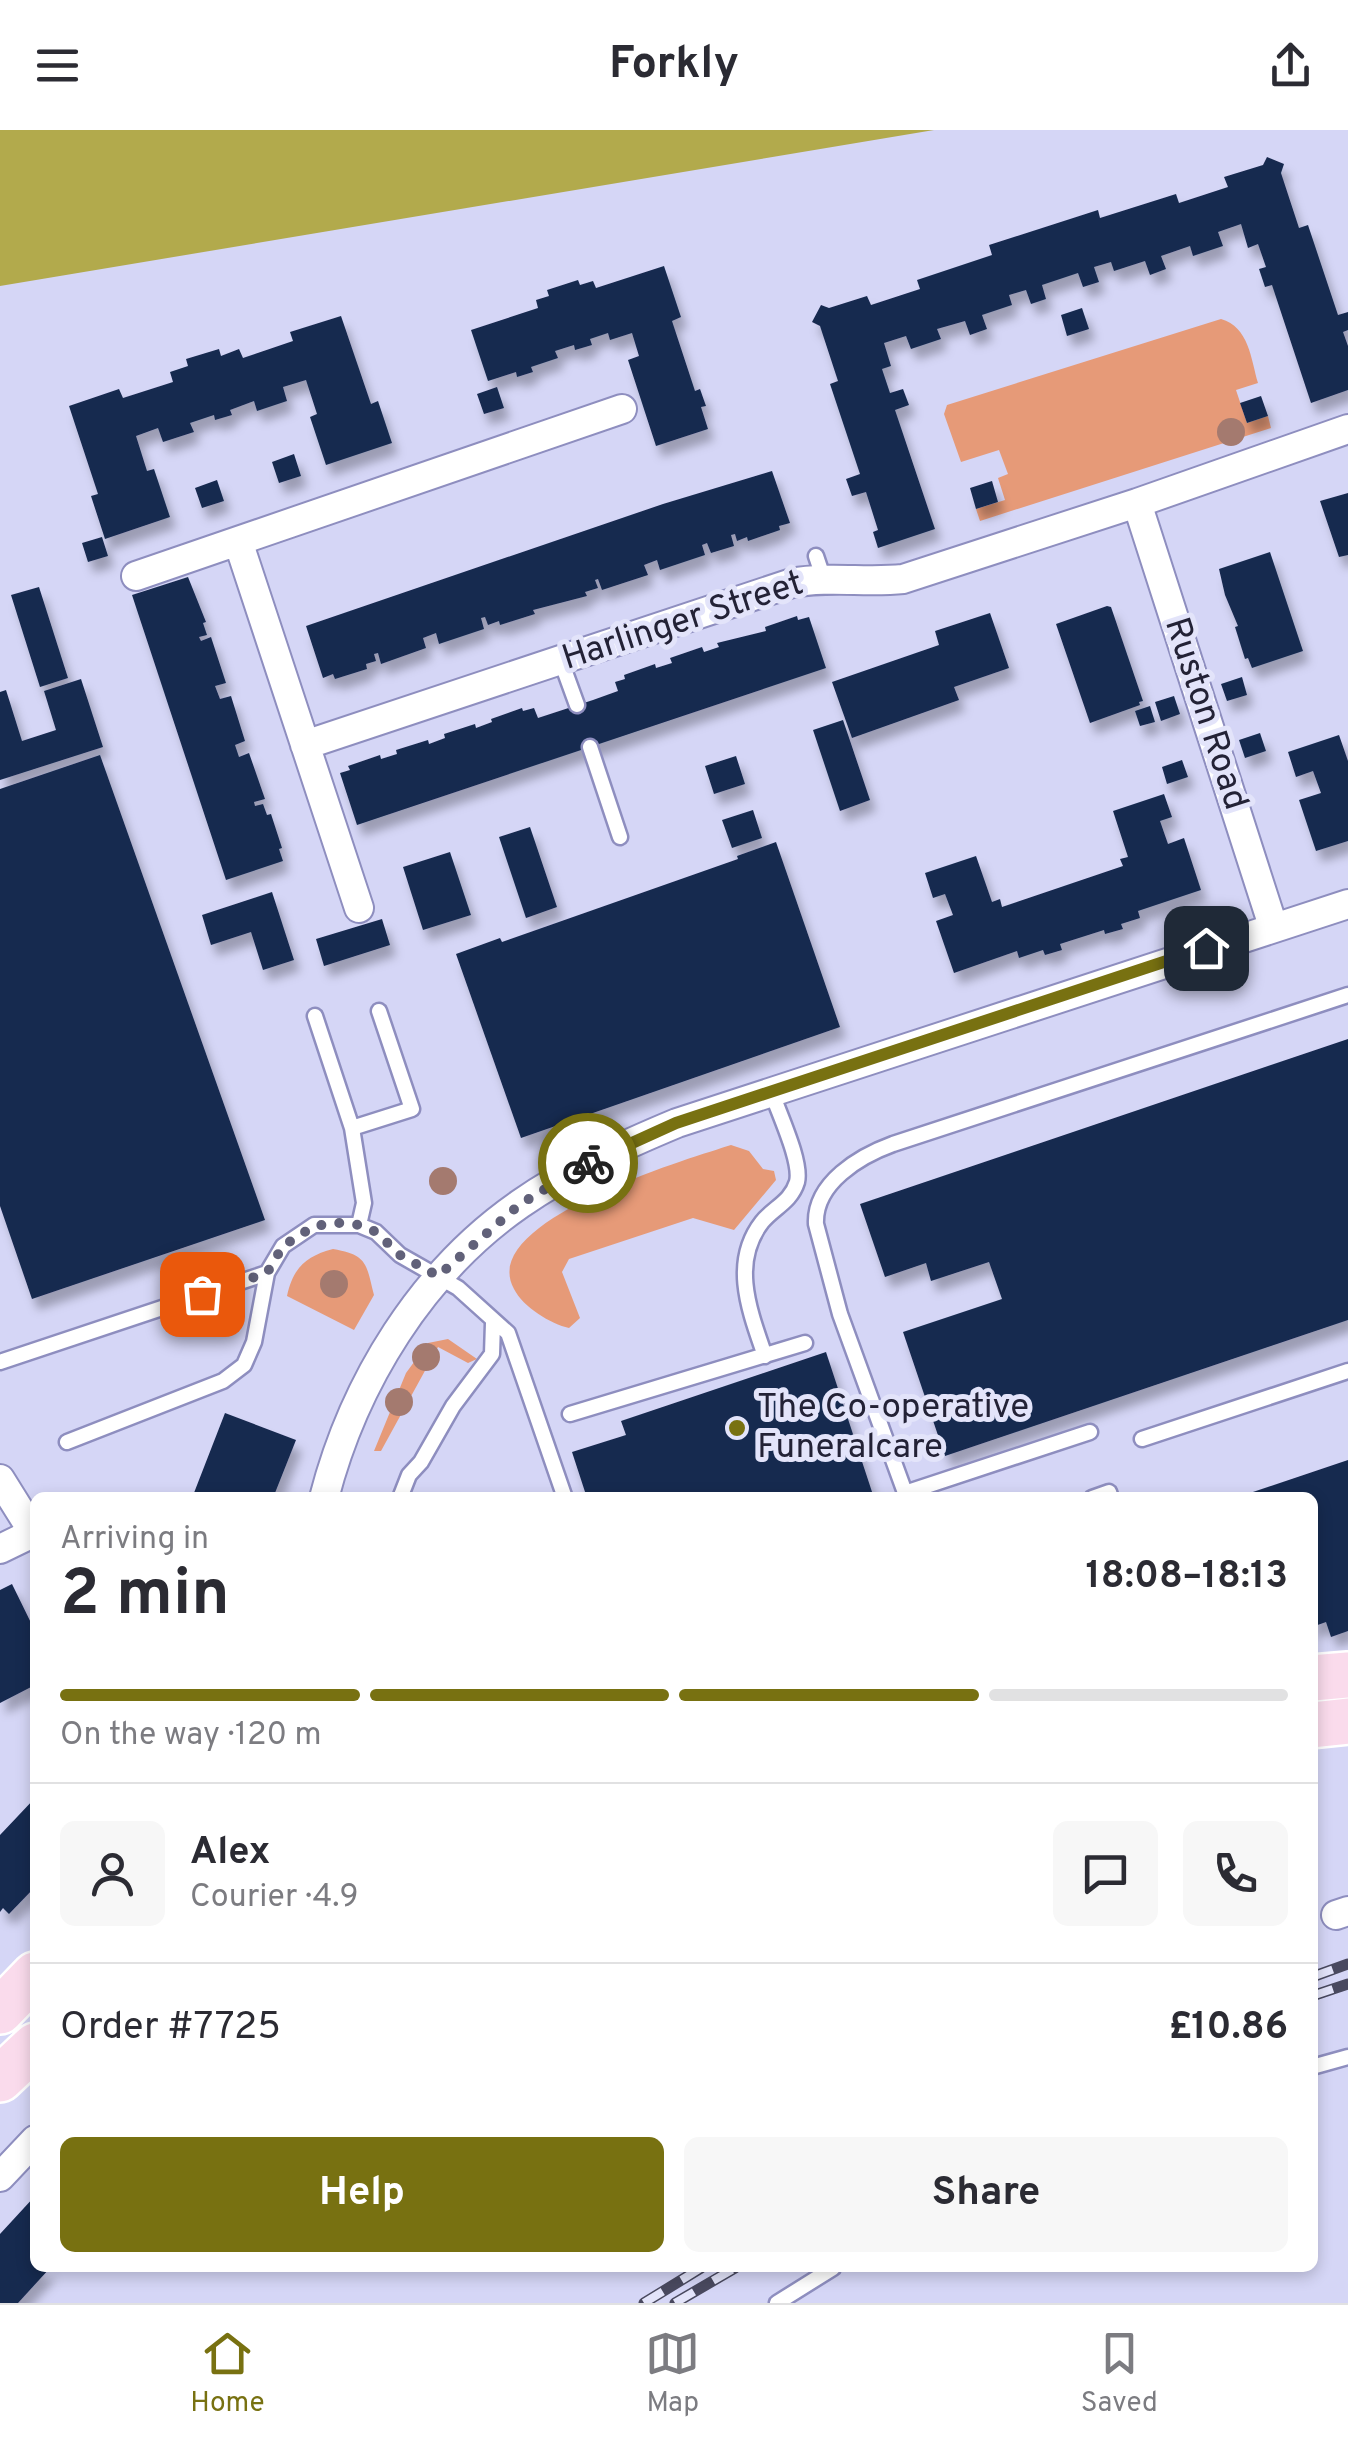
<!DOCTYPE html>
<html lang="en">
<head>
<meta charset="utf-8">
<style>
	body { margin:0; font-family:Overpass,sans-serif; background:#f7f7f7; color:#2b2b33; height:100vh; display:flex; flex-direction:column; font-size:38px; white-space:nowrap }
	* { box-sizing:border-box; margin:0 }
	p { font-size:32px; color:#7c7c81 }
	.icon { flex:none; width:55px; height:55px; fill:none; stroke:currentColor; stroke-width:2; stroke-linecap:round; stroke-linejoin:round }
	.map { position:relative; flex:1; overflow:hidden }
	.drawer { position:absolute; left:30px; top:1362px; width:1288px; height:780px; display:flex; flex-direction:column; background:#fff; border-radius:15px; box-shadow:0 5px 15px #0003 }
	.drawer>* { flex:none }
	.pin { position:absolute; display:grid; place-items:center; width:85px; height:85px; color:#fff; margin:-42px; border-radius:20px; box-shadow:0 5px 15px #0006 }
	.courier { position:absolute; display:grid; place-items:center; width:100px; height:100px; margin:-50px; border:8px solid #787111; border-radius:50%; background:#fff; color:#222; box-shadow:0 2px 12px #0007 }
	.summary em { font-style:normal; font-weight:700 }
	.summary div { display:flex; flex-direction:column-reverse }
	.summary { display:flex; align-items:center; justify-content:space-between; height:170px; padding:0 30px }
	h1 { font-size:65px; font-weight:700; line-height:75px }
	.bar { display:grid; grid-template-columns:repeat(4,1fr); gap:15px 10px; align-content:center; height:120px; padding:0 30px }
	.bar i { height:12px; border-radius:8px; background:#e1e1e2 }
	.bar .current { background:#787111 }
	.bar p { grid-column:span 4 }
	.line { display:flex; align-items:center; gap:25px; padding:0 30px; border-top:2px solid #e1e1e2 }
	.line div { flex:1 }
	.round { display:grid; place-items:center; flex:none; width:105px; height:105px; border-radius:15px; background:#f7f7f7 }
	.cta { display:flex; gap:20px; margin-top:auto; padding:20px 30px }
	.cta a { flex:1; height:115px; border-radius:15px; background:#787111; color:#fff; font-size:40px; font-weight:700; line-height:115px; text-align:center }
	.cta a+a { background:#f7f7f7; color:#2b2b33 }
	header { display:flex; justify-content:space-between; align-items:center; height:130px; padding:0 30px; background:#fff; font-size:45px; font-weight:700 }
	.tab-bar { display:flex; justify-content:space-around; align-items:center; height:140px; border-top:2px solid #e1e1e2; background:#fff; font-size:28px; color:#7c7c81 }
	.tab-bar a { display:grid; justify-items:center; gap:5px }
	.tab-bar .current { color:#787111 }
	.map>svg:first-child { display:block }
</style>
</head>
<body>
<header><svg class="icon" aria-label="menu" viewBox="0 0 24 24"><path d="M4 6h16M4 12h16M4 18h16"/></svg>Forkly<svg class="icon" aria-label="share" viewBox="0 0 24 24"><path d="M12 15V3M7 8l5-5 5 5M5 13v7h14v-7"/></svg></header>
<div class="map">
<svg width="1348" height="2173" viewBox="0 0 1348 2173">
	<defs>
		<filter id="shadow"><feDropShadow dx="6" dy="11" stdDeviation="5" flood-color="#0004"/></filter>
	</defs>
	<rect width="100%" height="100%" fill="#d5d6f6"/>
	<path fill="#e69a78" d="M1221,189C1249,197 1251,229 1258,253L1236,260L1247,293L1268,286L1271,298L980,391L976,379L1005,370L998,348L1008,344L999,320L961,332L944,284L947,275Z
		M731,1015L749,1021L763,1039L774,1041L776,1050L734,1100L693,1088L569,1129L562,1142L580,1188L569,1198C551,1194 523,1177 514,1159C476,1091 688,1029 731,1015Z
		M333,1119C368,1125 366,1134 374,1165L354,1200L287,1166C293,1138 306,1126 333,1119Z
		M448,1209L477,1229L468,1233L438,1217L381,1321H374L406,1243L428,1213Z"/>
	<path fill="#b2aa4c" d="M0,0H934L0,156Z"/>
	<path fill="#19294f" filter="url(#shadow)" d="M1267,27L1284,34L1281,43L1299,98L1308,95L1338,185L1348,182V200L1343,202L1348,216V260L1311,273L1272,155L1265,157L1259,139L1266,137L1258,114L1248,118L1241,94L1218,102L1223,116L1193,126L1190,116L1161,126L1166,139L1150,145L1145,131L1114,141L1111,132L1094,137L1099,152L1083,157L1078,143L1042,155L1046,169L1031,174L1026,160L1009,165L1012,175L982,185L987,199L970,205L965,191L937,199L941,209L911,219L906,206L884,213L891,236L882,239L890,263L903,259L909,275L895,280L935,399L878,418L873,402L878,400L866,362L852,366L846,349L860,344L830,254L838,251L820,196L812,192L821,175L829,178L867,166L871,175L920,159L917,150L992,125L989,115L1098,80L1100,88L1176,64L1179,73L1228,57L1224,47L1263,35Z
		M664,136L681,187L672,191L695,261L700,259L706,276L701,277L708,299L656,316L628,230L639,226L632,203L610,210L608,203L590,209L592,215L575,220L574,215L555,221L558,228L531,237L533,242L517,247L516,242L488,251L471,200L538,178L536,170L549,166L547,160L578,150L580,155L593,151L596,158Z
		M1082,178L1089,199L1067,206L1061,185Z
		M341,186L371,274L378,271L392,313L326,335L310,287L317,284L306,250L283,257L287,271L257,281L254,271L230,280L232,285L215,290L214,285L190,293L194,302L163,312L158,298L136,306L147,341L154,339L170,387L105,409L91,366L98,364L69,276L119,259L123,268L173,252L170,242L188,236L186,229L219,219L221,226L239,219L243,228L293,211L290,202Z
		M497,257L504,278L484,284L477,264Z
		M1261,266L1268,286L1247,293L1240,273Z
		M294,324L301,346L279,353L272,332Z
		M772,341L790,393L779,396L780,400L748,411L747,407L737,411L735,404L731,405L734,416L711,423L707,413L702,415L705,425L660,440L657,430L644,435L648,445L602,460L598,449L595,450L598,458L585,462L587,466L533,480L535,484L500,495L499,491L488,495L485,487L481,488L484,499L439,514L436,503L423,508L426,518L381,534L378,523L374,524L376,531L366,534L367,539L335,549L333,544L323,548L306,496L663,374Z
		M217,350L224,371L202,378L195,358Z
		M992,351L998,372L976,379L970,358Z
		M1348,363V425L1339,427L1320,371Z
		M102,407L108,426L88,432L82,413Z
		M1270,422L1303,521L1252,538L1248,528L1245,529L1235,497L1238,496L1225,465L1219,439Z
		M188,447L206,492L203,493L207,505L199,507L201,511L211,507L226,553L215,556L220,569L231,566L245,611L235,615L239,627L249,623L265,669L254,672L255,676L263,674L267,685L271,684L282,718L279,719L283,731L226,750L132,465Z
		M39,457L68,548L40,557L11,465Z
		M1107,476L1111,477L1143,571L1139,572L1140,575L1090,593L1056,494Z
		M990,483L1009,538L954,557L959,570L852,608L832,552L939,515L935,501Z
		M797,486L798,490L809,487L826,538L357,695L340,643L350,640L348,636L380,625L381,629L397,624L396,620L428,610L429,614L445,608L444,604L475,594L476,598L492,592L491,589L522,578L523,581L534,578L538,588L593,570L618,561L615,552L625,549L624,545L655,534L656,538L672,533L670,528L702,517L704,522L719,517L717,513L766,501L765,497Z
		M1242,547L1247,565L1227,571L1221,554Z
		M81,549L103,617L0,650V562L6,560L22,611L56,600L44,561Z
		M1174,566L1180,584L1161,591L1155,572Z
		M1150,576L1155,592L1140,596L1135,581Z
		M843,590L870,670L840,681L813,600Z
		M1260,603L1266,621L1245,628L1239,610Z
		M1339,605L1348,631V711L1316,721L1299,670L1321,663L1313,641L1296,647L1288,622Z
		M100,625L265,1090L32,1169L0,1076V659Z
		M736,626L745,654L714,664L705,636Z
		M1182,630L1188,647L1167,654L1162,637Z
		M1164,664L1172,687L1160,691L1168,714L1184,708L1201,760L1138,781L1140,788L1121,794L1123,799L1105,804L1104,800L1060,814L1062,820L1045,825L1043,820L1019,828L1017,821L954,843L936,791L953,785L945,764L933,768L925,743L976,726L992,772L1000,769L1002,777L1123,736L1120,729L1128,727L1113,681Z
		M753,680L762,708L732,718L722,690Z
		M530,697L557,777L526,788L499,707Z
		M776,712L840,897L521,1008L456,824L500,808L502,812L738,729L737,726Z
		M450,722L471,785L423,800L403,737Z
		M272,762L294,830L263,840L251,802L211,815L202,785Z
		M382,789L390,815L324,836L316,809Z
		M1348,909V1190L945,1326L903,1202L1002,1169L989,1132L931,1151L926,1133L885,1147L860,1074Z
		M826,1222L874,1368H587L572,1322L626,1305L621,1291Z
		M225,1283L296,1310L273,1368H192Z
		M1348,1330V1501L1331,1507L1326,1492L1312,1497V1368L1238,1367Z
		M12,1454L35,1501V1555L0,1573V1460Z
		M35,1668V1757L9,1784L3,1778L0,1782V1705Z
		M35,2066V2138H50L18,2173H0V2104Z"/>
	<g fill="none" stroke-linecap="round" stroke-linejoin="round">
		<g stroke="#8e8ebf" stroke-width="19">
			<path id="service" d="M816,426L823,447
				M561,531L577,575
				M590,617L620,707
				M315,886L352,998
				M359,1095L364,1073L352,998L412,979L379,881
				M765,1226C750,1182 730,1133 762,1092C773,1078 791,1072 797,1052C802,1032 779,984 772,963
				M0,1232L267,1143
				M570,1284L805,1213
				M1142,1309L1348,1241
				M67,1312L223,1251L244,1235L254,1212L267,1143L283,1116L314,1095H359L376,1102L400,1125L458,1158L508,1203L565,1368
				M905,1363L1090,1302
				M400,1368L409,1345L421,1332L453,1276L492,1224L493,1193
				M907,1368L840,1184L816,1094C814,1053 860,1026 893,1014L1348,865
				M1092,1368L1109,1362L1111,1368
				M1312,1937L1348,1927
				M777,2173L833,2138"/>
		</g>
		<g stroke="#8e8ebf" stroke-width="32">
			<path id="minor" d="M1137,373L1273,796
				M238,411L359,778
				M136,446L622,279
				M305,615L792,453C830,446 866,453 903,449L1137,373L1348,299
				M0,1349L35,1405
				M324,1368C354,1252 422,1142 520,1074C569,1040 622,1016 677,993L1348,774
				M0,1419L33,1403
				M1336,1785L1348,1781
				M0,2047L35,2010"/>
		</g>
		<g stroke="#fff" stroke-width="50">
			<path id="primary" d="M1312,1548L1348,1545
				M1312,1595L1348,1591
				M0,1881L35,1845
				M0,1949L35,1916"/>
		</g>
		<use href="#service" stroke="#fff" stroke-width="14"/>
		<use href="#minor" stroke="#fff" stroke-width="28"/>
		<use href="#primary" stroke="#fadbec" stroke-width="45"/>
		<g stroke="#49495f" stroke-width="11">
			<path id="rail" d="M1312,1847L1348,1834
				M1312,1866L1348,1854
				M644,2173L701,2138
				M675,2173L735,2138"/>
		</g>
		<use href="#rail" stroke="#e3e4fa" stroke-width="8" stroke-dasharray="22" stroke-linecap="butt"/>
	</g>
	<g fill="#a47a6f">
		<circle cx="1231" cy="302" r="14"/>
		<circle cx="443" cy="1051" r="14"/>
		<circle cx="334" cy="1154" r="14"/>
		<circle cx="426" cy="1227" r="14"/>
		<circle cx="399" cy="1272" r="14"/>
	</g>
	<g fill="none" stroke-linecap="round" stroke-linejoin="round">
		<path stroke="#616179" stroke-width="10" stroke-dasharray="0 18" d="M202,1164L267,1143L283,1116L314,1096L339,1093L360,1095L376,1102L400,1125L438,1146L519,1075L588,1033"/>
		<path stroke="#787111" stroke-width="12" d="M588,1033L676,993L1206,818"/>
	</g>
	<circle fill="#787111" stroke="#e3e4fa" stroke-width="4" cx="737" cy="1298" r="10"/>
	<g text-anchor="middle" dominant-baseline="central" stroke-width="10" stroke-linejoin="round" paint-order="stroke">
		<g font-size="35" fill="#232236" stroke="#e3e4fa">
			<text transform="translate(683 492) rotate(-18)">Harlinger Street</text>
			<text transform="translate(1205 584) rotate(72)">Ruston Road</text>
		</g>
		<g font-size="35" fill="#232236" stroke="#e3e4fa" text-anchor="start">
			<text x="757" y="1278">The Co-operative<tspan x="757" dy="40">Funeralcare</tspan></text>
		</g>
	</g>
</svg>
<div class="pin" style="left:202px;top:1164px;background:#ea580c"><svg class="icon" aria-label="bag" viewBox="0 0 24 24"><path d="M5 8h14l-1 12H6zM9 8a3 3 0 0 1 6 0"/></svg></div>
<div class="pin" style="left:1206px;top:818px;background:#1f2937"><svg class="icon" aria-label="home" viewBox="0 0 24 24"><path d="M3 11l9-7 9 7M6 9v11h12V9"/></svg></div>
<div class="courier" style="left:588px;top:1033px"><svg class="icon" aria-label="bike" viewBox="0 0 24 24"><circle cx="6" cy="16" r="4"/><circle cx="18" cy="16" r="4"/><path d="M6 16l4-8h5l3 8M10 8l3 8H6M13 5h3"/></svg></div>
<section class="drawer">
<div class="summary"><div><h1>2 min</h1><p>Arriving in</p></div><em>18:08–18:13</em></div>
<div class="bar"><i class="current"></i><i class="current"></i><i class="current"></i><i></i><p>On the way · 120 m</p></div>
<div class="line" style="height:180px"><a class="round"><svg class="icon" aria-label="person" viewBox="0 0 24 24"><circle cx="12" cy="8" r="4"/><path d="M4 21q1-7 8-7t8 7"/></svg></a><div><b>Alex</b><p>Courier · 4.9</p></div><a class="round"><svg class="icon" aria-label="chat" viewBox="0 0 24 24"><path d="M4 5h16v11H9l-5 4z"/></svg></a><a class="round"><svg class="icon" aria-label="phone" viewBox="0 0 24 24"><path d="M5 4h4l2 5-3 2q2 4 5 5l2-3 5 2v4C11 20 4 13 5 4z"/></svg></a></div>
<div class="line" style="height:130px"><div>Order #7725</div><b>£10.86</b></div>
<div class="cta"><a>Help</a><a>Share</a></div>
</section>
</div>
<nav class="tab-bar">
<a class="current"><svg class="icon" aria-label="home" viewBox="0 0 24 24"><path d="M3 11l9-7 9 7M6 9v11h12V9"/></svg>Home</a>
<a><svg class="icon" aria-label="map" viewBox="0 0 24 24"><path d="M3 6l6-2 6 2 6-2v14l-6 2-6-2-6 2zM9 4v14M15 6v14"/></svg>Map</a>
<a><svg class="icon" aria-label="saved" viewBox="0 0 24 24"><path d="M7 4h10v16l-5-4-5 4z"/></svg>Saved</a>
</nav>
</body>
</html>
